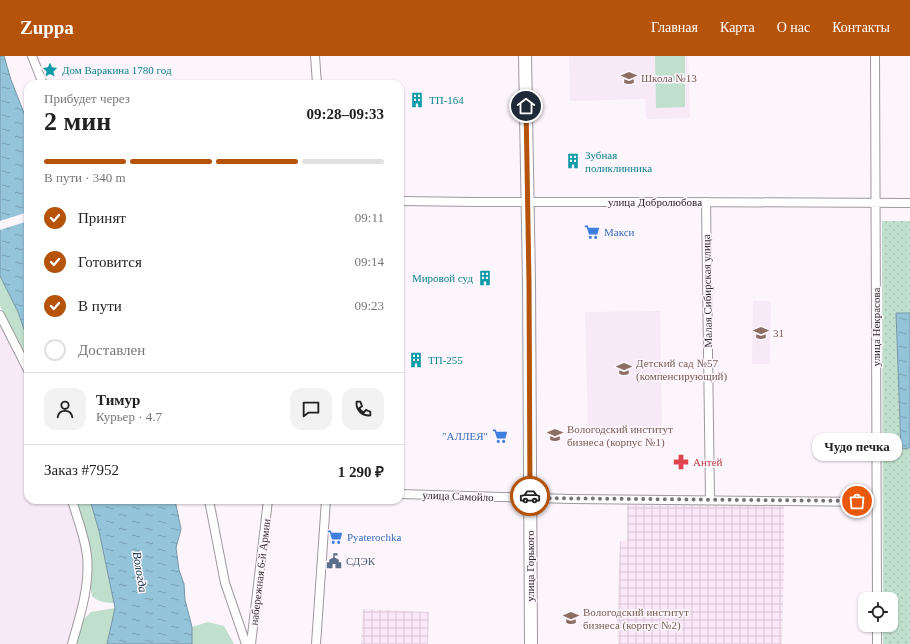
<!DOCTYPE html>
<html lang="ru">
<head>
<meta charset="utf-8">
<style>
	body { margin:0; font-family:"Times New Roman",serif; background:#f2f2f2; color:#222; height:100vh; display:flex; flex-direction:column; font-size:15px; white-space:nowrap }
	* { box-sizing:border-box; margin:0 }
	p { font-size:13px; color:#767676 }
	.icon { flex:none; width:22px; height:22px; fill:none; stroke:currentColor; stroke-width:2; stroke-linecap:round; stroke-linejoin:round }
	.map { position:relative; flex:1; overflow:hidden }
	.sheet { position:absolute; left:24px; top:24px; width:380px; height:424px; display:flex; flex-direction:column; background:#fff; border-radius:12px; box-shadow:0 1px 3px #0004 }
	.sheet>* { flex:none }
	.tools { position:absolute; left:858px; top:536px; display:grid; gap:8px }
	.tools a { display:grid; place-items:center; width:40px; height:40px; border-radius:8px; background:#fff; box-shadow:0 1px 3px #0004; font-size:20px }
	.pin { position:absolute; display:grid; place-items:center; width:34px; height:34px; color:#fff; margin:-17px; border:2px solid #fff; border-radius:50%; box-shadow:0 1px 4px #0007 }
	.courier { position:absolute; display:grid; place-items:center; width:40px; height:40px; margin:-20px; border:3px solid #b45309; border-radius:50%; background:#fff; color:#222; box-shadow:0 1px 5px #0007 }
	.bubble { position:absolute; height:28px; border-radius:12px; background:#fff; box-shadow:0 1px 3px #0004; font-size:13px; font-weight:700; line-height:28px; text-align:center }
	.head em { font-style:normal; font-weight:700 }
	.head div { display:flex; flex-direction:column-reverse }
	.head { display:flex; align-items:center; justify-content:space-between; height:68px; padding:0 20px }
	h1 { font-size:26px; font-weight:700; line-height:30px }
	.bar { display:grid; grid-template-columns:repeat(4,1fr); gap:6px 4px; align-content:center; height:48px; padding:0 20px }
	.bar i { height:5px; border-radius:3px; background:#e0e0e0 }
	.bar .on { background:#b45309 }
	.bar p { grid-column:span 4 }
	.line { display:flex; align-items:center; gap:10px; padding:0 20px; border-top:1px solid #e0e0e0 }
	.line div { flex:1 }
	.round { display:grid; place-items:center; flex:none; width:42px; height:42px; border-radius:12px; background:#f2f2f2 }
	ol { padding:0 20px; list-style:none }
	li { display:flex; align-items:center; gap:12px; height:44px }
	li p { margin-inline-start:auto }
	li .icon { padding:4px; border-radius:50%; background:#b45309; color:#fff; stroke-width:4 }
	li:last-child { color:#767676 }
	li i { width:22px; height:22px; border:2px solid #e0e0e0; border-radius:50% }
	header { display:flex; align-items:center; gap:24px; box-sizing:border-box; height:56px; padding:0 20px; background:#b45309; color:#fff }
	header strong { font-size:19px }
	nav { display:flex; gap:22px; margin-inline-start:auto; font-size:14px }
	.map>svg:first-child { display:block }
</style>
</head>
<body>
<header>
<strong>Zuppa</strong>
<nav><a>Главная</a><a>Карта</a><a>О нас</a><a>Контакты</a></nav>
</header>
<div class="map">
<svg width="910" height="588" viewBox="0 0 910 588">
	<defs>
		<pattern id="industrial-grid" width="8" height="8" patternUnits="userSpaceOnUse"><rect width="8" height="8" fill="#fae7f8"/><path d="M0 4h8M4 0v8" fill="none" stroke="#d7c6d5"/></pattern>
		<pattern id="park-dots" width="8" height="8" patternUnits="userSpaceOnUse"><rect width="8" height="8" fill="#c1dfcd"/><path d="M2 2h.1M6 6h.1" fill="none" stroke="#a6c0b0" stroke-width="1.8" stroke-linecap="round"/></pattern>
		<pattern id="water-ripples" width="26" height="14" patternUnits="userSpaceOnUse"><rect width="26" height="14" fill="#94c4da"/><path d="M2 4q2-2 4 0t4 0M15 11q2-2 4 0t4 0" fill="none" stroke="#799fb1"/></pattern>
	</defs>
	<rect width="100%" height="100%" fill="#fcf5fc"/>
	<path fill="#f7e9f6" d="M569,0H688L690,62L646,63L645,43L570,45Z
		M753,245H771L770,308H752Z
		M660,255L662,370L588,371L585,256Z
		M0,265L25,314L28,322V444H69L82,488L84,501V527L70,588H0Z"/>
	<path fill="url(#industrial-grid)" d="M627,448L784,449V512L782,588H618L617,567L620,485H627Z
		M363,553L429,556L428,588H361Z"/>
	<path fill="#c1dfcd" d="M655,0H685V51L656,52Z
		M0,220L18,256L25,276L28,280V308L0,250Z
		M74,444H90L99,475L114,547C106,547 98,546 92,540Z
		M115,552L107,588H76L82,565L91,556Z
		M208,566L224,570L234,588H192V571Z"/>
	<path fill="url(#park-dots)" d="M882,165H910V257H896L901,393H910V588H883V569H891V543H883Z"/>
	<path fill="url(#water-ripples)" stroke="#7696a7" d="M0,0H4L11,24L28,67V280L25,276L18,256L0,220Z
		M896,257H910V392L901,393Z
		M90,444H175L181,473L176,492L179,514L184,528L185,544L192,571V588H107L115,552L114,547L99,475Z"/>
	<path fill="#fcf5fc" d="M28,156V165L0,174V165Z"/>
	<g fill="none" stroke-linecap="round" stroke-linejoin="round">
		<g stroke="#9f989f" stroke-width="10">
			<path id="street" d="M32,0L43,28
				M315,0L317,28
				M875,0L877,543
				M400,145L475,146H674L910,147
				M706,146L710,444
				M0,259L28,314
				M400,438L572,443L876,446
				M72,444C77,462 85,481 87,500C90,530 80,560 72,588
				M209,444L225,527L246,588
				M877,569V588
				M251,588L268,444
				M316,588L326,444"/>
		</g>
		<g stroke="#9f989f" stroke-width="14">
			<path id="secondary" d="M525,0L529,226L531,588"/>
		</g>
		<use href="#street" stroke="#fff" stroke-width="8"/>
		<use href="#secondary" stroke="#fff" stroke-width="12"/>
	</g>
	<g fill="none" stroke-linecap="round" stroke-linejoin="round">
		<path stroke="#777277" stroke-width="4" stroke-dasharray="0 7.2" d="M530,440V442L857,445"/>
		<path stroke="#b45309" stroke-width="5" d="M526,50L529,226L530,440"/>
	</g>
	<defs>
		<g id="sight-bare" transform="scale(1.2)"><path d="M0-6L1.8-2.2L6-1.7L2.9 1.2L3.7 5.4L0 3.3L-3.7 5.4L-2.9 1.2L-6-1.7L-1.8-2.2Z" fill="#0f9aa8" stroke="#fcf5fc" stroke-width="2.5" paint-order="stroke"/></g>
		<g id="school-bare" transform="scale(1.2)"><path d="M0-5L7-2L0 1L-7-2ZM-4 1L0 2.5L4 1V4Q0 6-4 4Z" fill="#8d6e63" stroke="#fcf5fc" stroke-width="2.5" paint-order="stroke"/></g>
		<g id="building-bare" transform="scale(1.2)"><path d="M-4-6H4V6H1V3H-1V6H-4ZM-2.5-4.3h1.7v1.8h-1.7ZM.8-4.3h1.7v1.8H.8ZM-2.5-1h1.7V.8h-1.7ZM.8-1h1.7V.8H.8Z" fill="#0f9aa8" stroke="#fcf5fc" stroke-width="2.5" paint-order="stroke"/></g>
		<g id="supermarket-bare" transform="scale(1.2)"><path d="M-6-5.5h2.5l.6 2H6L4.5 2H-2.5L-4.4-4H-6ZM-1.5 3.2a1.3 1.3 0 1 0 .1 0ZM3 3.2a1.3 1.3 0 1 0 .1 0Z" fill="#3f7fe0" stroke="#fcf5fc" stroke-width="2.5" paint-order="stroke"/></g>
		<g id="university-bare" transform="scale(1.2)"><path d="M0-5L7-2L0 1L-7-2ZM-4 1L0 2.5L4 1V4Q0 6-4 4Z" fill="#8d6e63" stroke="#fcf5fc" stroke-width="2.5" paint-order="stroke"/></g>
		<g id="pharmacy-bare" transform="scale(1.2)"><path d="M-2-6h4v4h4v4h-4v4h-4v-4h-4v-4h4Z" fill="#e0444e" stroke="#fcf5fc" stroke-width="2.5" paint-order="stroke"/></g>
		<g id="civic-bare" transform="scale(1.2)"><path d="M-.6-6.5H3V-4.5H.6V-3L4-1V1h2V6H-6V1h2V-1L-.6-3ZM-1.2 2.5V6h2.4V2.5Z" fill="#5c6f8a" stroke="#fcf5fc" stroke-width="2.5" paint-order="stroke"/></g>
	</defs>
	<g fill-rule="evenodd">
		<use href="#sight-bare" x="50" y="14"/>
		<use href="#school-bare" x="629" y="22"/>
		<use href="#building-bare" x="417" y="44"/>
		<use href="#building-bare" x="573" y="105"/>
		<use href="#supermarket-bare" x="592" y="176"/>
		<use href="#building-bare" x="485" y="222"/>
		<use href="#school-bare" x="761" y="277"/>
		<use href="#building-bare" x="416" y="304"/>
		<use href="#school-bare" x="624" y="313"/>
		<use href="#university-bare" x="555" y="379"/>
		<use href="#supermarket-bare" x="500" y="380"/>
		<use href="#pharmacy-bare" x="681" y="406"/>
		<use href="#supermarket-bare" x="335" y="481"/>
		<use href="#civic-bare" x="334" y="505"/>
		<use href="#university-bare" x="571" y="562"/>
	</g>
	<g text-anchor="middle" dominant-baseline="central" stroke-width="3" stroke-linejoin="round" paint-order="stroke">
		<g font-size="11" fill="#0d838f" stroke="#fcf5fc" text-anchor="start">
			<text x="62" y="14">Дом Варакина 1780 год</text>
			<text x="429" y="44">ТП-164</text>
			<text x="585" y="99">Зубная<tspan x="585" dy="13">поликлинника</tspan></text>
			<text x="473" y="222" text-anchor="end">Мировой суд</text>
			<text x="428" y="304">ТП-255</text>
		</g>
		<g font-size="11" fill="#785e54" stroke="#fcf5fc" text-anchor="start">
			<text x="641" y="22">Школа №13</text>
			<text x="773" y="277">31</text>
			<text x="636" y="307">Детский сад №57<tspan x="636" dy="13">(компенсирующий)</tspan></text>
			<text x="567" y="373">Вологодский институт<tspan x="567" dy="13">бизнеса (корпус №1)</tspan></text>
			<text x="583" y="556">Вологодский институт<tspan x="583" dy="13">бизнеса (корпус №2)</tspan></text>
		</g>
		<g font-size="11" fill="#2f2c2f" stroke="#fcf5fc">
			<text x="655" y="146">улица Добролюбова</text>
			<text transform="translate(707 235) rotate(-91)">Малая Сибирская улица</text>
			<text transform="translate(876 271) rotate(-90)">улица Некрасова</text>
			<text transform="translate(458 440) rotate(2)">улица Самойло</text>
			<text transform="translate(530 510) rotate(-90)">улица Горького</text>
			<text transform="translate(260 516) rotate(-83)">набережная 6-й Армии</text>
		</g>
		<g font-size="11" fill="#366cbe" stroke="#fcf5fc" text-anchor="start">
			<text x="604" y="176">Макси</text>
			<text x="488" y="380" text-anchor="end">"АЛЛЕЯ"</text>
			<text x="347" y="481">Pyaterochka</text>
		</g>
		<g font-size="11" fill="#be3a42" stroke="#fcf5fc" text-anchor="start">
			<text x="693" y="406">Антей</text>
		</g>
		<g font-size="11" fill="#4e5e75" stroke="#fcf5fc" text-anchor="start">
			<text x="346" y="505">СДЭК</text>
		</g>
		<g font-size="12" font-style="italic" fill="#073343" stroke="#fcf5fc">
			<text transform="translate(140 516) rotate(81)">Вологда</text>
		</g>
	</g>
</svg>
<div class="tools">
<a><svg class="icon" aria-label="locate" viewBox="0 0 24 24"><circle cx="12" cy="12" r="6"/><path d="M12 2v4M12 18v4M2 12h4M18 12h4"/></svg></a>
</div>
<div class="pin" style="left:857px;top:445px;background:#ea580c"><svg class="icon" aria-label="bag" viewBox="0 0 24 24"><path d="M5 8h14l-1 12H6zM9 8a3 3 0 0 1 6 0"/></svg></div>
<div class="pin" style="left:526px;top:50px;background:#1f2937"><svg class="icon" aria-label="home" viewBox="0 0 24 24"><path d="M3 11l9-7 9 7M6 9v11h12V9"/></svg></div>
<div class="courier" style="left:530px;top:440px"><svg class="icon" aria-label="car" viewBox="0 0 24 24"><path d="M5 17H2v-5l4-1 3-4h7l3 4 3 1v5h-3M9 17h6M6 11h13"/><circle cx="7" cy="17" r="2"/><circle cx="17" cy="17" r="2"/></svg></div>
<div class="bubble" style="left:812px;top:377px;width:90px">Чудо печка</div>
<section class="sheet">
<div class="head"><div><h1>2 мин</h1><p>Прибудет через</p></div><em>09:28–09:33</em></div>
<div class="bar"><i class="on"></i><i class="on"></i><i class="on"></i><i></i><p>В пути · 340 m</p></div>
<ol>
<li><svg class="icon" aria-label="check" viewBox="0 0 24 24"><path d="M5 12l5 5 9-10"/></svg>Принят<p>09:11</p></li>
<li><svg class="icon" aria-label="check" viewBox="0 0 24 24"><path d="M5 12l5 5 9-10"/></svg>Готовится<p>09:14</p></li>
<li><svg class="icon" aria-label="check" viewBox="0 0 24 24"><path d="M5 12l5 5 9-10"/></svg>В пути<p>09:23</p></li>
<li><i></i>Доставлен</li>
</ol>
<div class="line" style="height:72px"><a class="round"><svg class="icon" aria-label="person" viewBox="0 0 24 24"><circle cx="12" cy="8" r="4"/><path d="M4 21q1-7 8-7t8 7"/></svg></a><div><b>Тимур</b><p>Курьер · 4.7</p></div><a class="round"><svg class="icon" aria-label="chat" viewBox="0 0 24 24"><path d="M4 5h16v11H9l-5 4z"/></svg></a><a class="round"><svg class="icon" aria-label="phone" viewBox="0 0 24 24"><path d="M5 4h4l2 5-3 2q2 4 5 5l2-3 5 2v4C11 20 4 13 5 4z"/></svg></a></div>
<div class="line" style="height:52px"><div>Заказ #7952</div><b>1 290 ₽</b></div>
</section>
</div>
</body>
</html>
